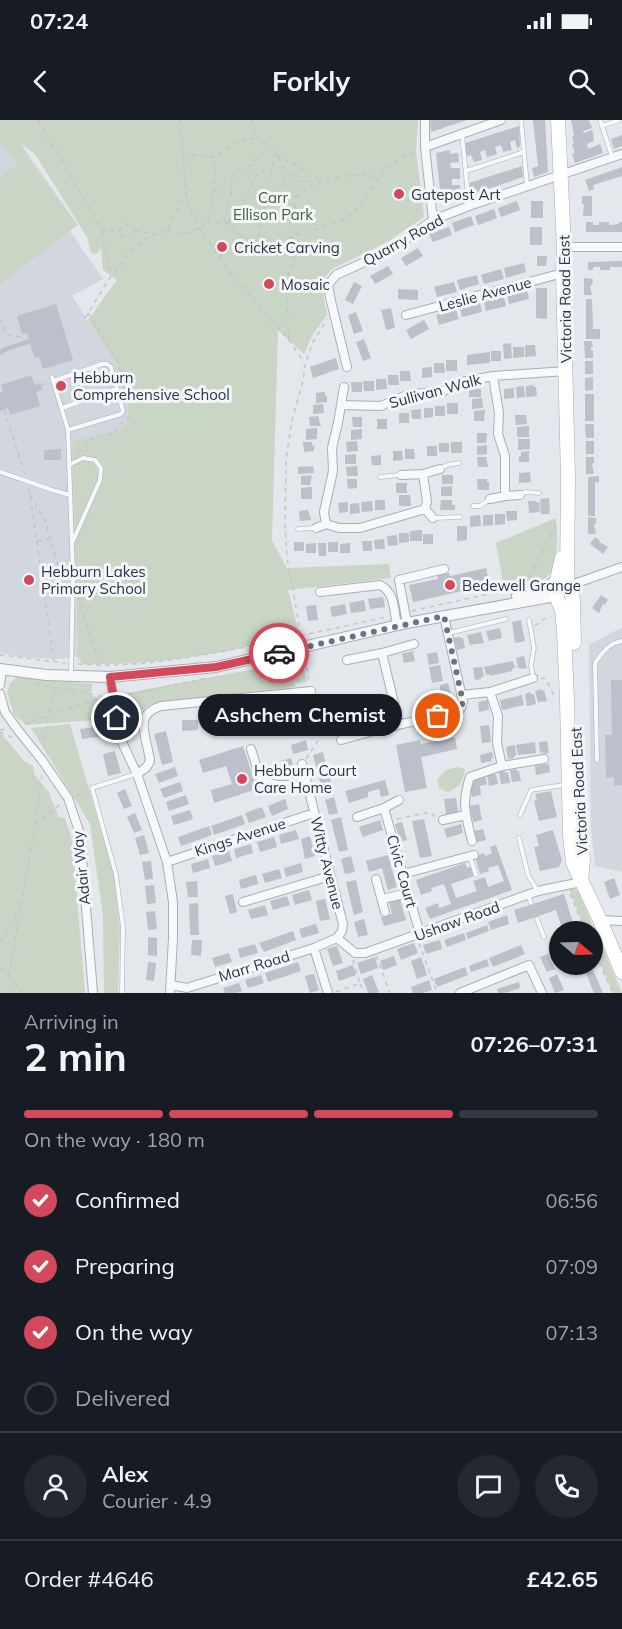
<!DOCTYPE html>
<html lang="en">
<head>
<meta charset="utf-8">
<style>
	body { margin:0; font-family:Mulish,sans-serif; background:#242831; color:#f1f3f6; height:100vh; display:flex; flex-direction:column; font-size:22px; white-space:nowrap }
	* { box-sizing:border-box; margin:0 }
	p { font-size:20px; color:#9ea1a6 }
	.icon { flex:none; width:33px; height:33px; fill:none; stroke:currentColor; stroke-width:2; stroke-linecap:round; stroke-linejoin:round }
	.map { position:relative; height:873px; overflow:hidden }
	.sheet { display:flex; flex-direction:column; background:#171b24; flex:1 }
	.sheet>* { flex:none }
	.needle { width:39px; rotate:109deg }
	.controls { position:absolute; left:549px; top:801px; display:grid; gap:12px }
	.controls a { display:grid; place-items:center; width:54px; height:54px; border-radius:50%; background:#171b24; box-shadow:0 2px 4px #0004; font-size:30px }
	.pin { position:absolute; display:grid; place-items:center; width:51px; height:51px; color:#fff; margin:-26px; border:3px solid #fff; border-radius:50%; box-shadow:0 2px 6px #0007 }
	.courier { position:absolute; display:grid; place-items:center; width:60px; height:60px; margin:-30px; border:4px solid #d1495b; border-radius:50%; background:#fff; color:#222; box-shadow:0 2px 8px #0007 }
	.bubble { position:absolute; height:42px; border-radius:21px; background:#171b24; box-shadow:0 2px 4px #0004; font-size:20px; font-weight:700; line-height:42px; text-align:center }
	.headline em { font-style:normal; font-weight:700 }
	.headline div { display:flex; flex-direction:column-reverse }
	.headline { display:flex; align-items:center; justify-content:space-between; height:102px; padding:0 24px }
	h1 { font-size:39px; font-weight:700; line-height:45px }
	.bar { display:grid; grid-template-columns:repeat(4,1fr); gap:9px 6px; align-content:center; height:72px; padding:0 24px }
	.bar i { height:8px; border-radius:4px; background:#363941 }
	.bar .on { background:#d1495b }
	.bar p { grid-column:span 4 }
	.line { display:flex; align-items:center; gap:15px; padding:0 24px; border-top:2px solid #363941 }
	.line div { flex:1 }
	.round { display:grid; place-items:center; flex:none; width:63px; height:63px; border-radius:32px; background:#242831 }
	ol { padding:0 24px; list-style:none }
	li { display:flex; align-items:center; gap:18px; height:66px }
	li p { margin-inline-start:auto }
	li .icon { padding:6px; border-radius:50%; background:#d1495b; color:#fff; stroke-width:4 }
	li:last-child { color:#9ea1a6 }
	li i { width:33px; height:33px; border:3px solid #363941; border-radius:50% }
	.status { display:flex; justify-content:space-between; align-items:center; height:42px; padding:0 30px; background:#171b24; direction:ltr }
	.status svg { height:16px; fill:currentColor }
	header { display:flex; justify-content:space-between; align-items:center; height:78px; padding:0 24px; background:#171b24; font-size:27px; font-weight:700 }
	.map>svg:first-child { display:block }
</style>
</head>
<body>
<div class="status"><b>07:24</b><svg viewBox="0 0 49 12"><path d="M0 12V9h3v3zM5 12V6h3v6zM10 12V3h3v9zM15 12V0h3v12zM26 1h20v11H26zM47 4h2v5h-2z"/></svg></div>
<header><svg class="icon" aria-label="back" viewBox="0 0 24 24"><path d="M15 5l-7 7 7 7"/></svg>Forkly<svg class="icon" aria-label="search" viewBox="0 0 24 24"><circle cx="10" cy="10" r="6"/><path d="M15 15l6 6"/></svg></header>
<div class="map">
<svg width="622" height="873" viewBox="0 0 622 873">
	<rect width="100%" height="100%" fill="#e4e7ec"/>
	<path fill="#d2d6de" d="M0,21L17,42L28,34L78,105L70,111L103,159L72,176L116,244L129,287L126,305L116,312L72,322L78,537L57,539L21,537L0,533Z
		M622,507V752L595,746L591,707L589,525Z"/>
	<path fill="#c9d6c5" d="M0,0H418L416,30L424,97L387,122L332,149L321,162L327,195L313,214L304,234L278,210L272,420L287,448L389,444L391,458L288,470L299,513C276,519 254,525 231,530C183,540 131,545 82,544L78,537L72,321L116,312L126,305L129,287L116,244L88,200L117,160L103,150L101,128L97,134L91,133L87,117L35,34L20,23L28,34L17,43L0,21Z
		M27,36L77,105L0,164V57Z
		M556,398C557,414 561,453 542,460C530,464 516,465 504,468L496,423Z
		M302,540L307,562L295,563V567L151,584L141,591L127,584L121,574Z
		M17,557L92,564L91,576L107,580L110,599L27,605L14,595L7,572L10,563Z
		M70,604L114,755L120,808L118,873H104L103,796L90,704L31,608Z
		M0,612L25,642L33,646L34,654L48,671L59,697L65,698L72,720L85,873H0Z
		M457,647L465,649C463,661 459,669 447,672L439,668L437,660L446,650Z
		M569,769H576L578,771L622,873H613L593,826L592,812L586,811Z"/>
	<path fill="#bbc0ca" d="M432,0H467L431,12L430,1Z
		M533,0H545L548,52L534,57L532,48L538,46Z
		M571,0H589L592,8L583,11L584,13L592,10L594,17H593L594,21L587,24L588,29L600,24L603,33L575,43L572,34L575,33L572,24H574L572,16H574Z
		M519,6L520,27L517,28L515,20L510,22L512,30L503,32L501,25L495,27L497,34L487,37L485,30L480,32L482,40L474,42L471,35L466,36L465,23Z
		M622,15V26L614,29L611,19Z
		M450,30V34L458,33L459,42L450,43L451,48H460V59H452V65H460V73L453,74V78L441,79L436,33Z
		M522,46L523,57L471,75L469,63Z
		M622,47V56L593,65L594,69L589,71L585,60Z
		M582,76H592V96H583L584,84H582Z
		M517,81L520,90L501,97L498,88Z
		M531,81H543V98H531Z
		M494,89L497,98L478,105L475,96Z
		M471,96L474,105L455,112L452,103Z
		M586,102H593V105H599V102H609V105L619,104V102H622V112H586Z
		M449,107L452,115L433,122L429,114Z
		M530,107H542V125H530Z
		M418,128L423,136L406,146L401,138Z
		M537,136H547L546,146H537Z
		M622,141V147H610V150H600V147H593V150H588V142Z
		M524,143L526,152L506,158L504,148Z
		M388,146L393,154L375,164L370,156Z
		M501,149L504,159L484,164L481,155Z
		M477,155L479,164L460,170L457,160Z
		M584,158L593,159L592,165H590L592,175H584Z
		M354,162L362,166L353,184L345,180Z
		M454,162L457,172L437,177L434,167Z
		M536,168H547V199L536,198Z
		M398,169L418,170V180L398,179Z
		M527,170L529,179L509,184L507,175Z
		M504,177L506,186L486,191L484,182Z
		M586,179H592L593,209H600V219H586Z
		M480,183L482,192L462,197L460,188Z
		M56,184L73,240L43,249L39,237L35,238L30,224L7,231L0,236V230L5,227L29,219L27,213L22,214L17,196Z
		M391,188L395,208L386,210L381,190Z
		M456,190L459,199L439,205L436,195Z
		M356,192L363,211L354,214L348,195Z
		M424,200L429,209L411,219L406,210Z
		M364,219L371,238L363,241L356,222Z
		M584,221H592L593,227H591V230L593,231V238H585Z
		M511,223L512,238L504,239L503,224Z
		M525,225H535L536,236L525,237Z
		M513,227H524V237L513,238Z
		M491,231H501V241H491Z
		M490,232V243L467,245V235Z
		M336,238L339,249L313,258L310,247Z
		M446,240H457V251H446Z
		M585,241H593V254H585Z
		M434,243H444L445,253H434Z
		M432,247V257L422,258V248Z
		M400,251H410L411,261H400Z
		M31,255L35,265L40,263L43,269L36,272L40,286L10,295L8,288L0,291V273L3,272L1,265Z
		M388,255H398L399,265H388Z
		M593,257V270L585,271V258Z
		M376,259H386L387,269L376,270Z
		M363,261H374V271H364Z
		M351,262H362V272H352Z
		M534,265V267H536L537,276L526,277V266Z
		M524,266L525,277L517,278L516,267Z
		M514,268V278L504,279V269Z
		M469,269H481V277H469Z
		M325,272V276H327V282L316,283V273Z
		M585,274H594V301H585Z
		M482,278L483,288L472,289V279Z
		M447,283H458V294H447Z
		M323,284L324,293L313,294V285Z
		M435,286H445V296H435Z
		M424,288H433V297L424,298Z
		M421,289V299H412L411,290Z
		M485,290L484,301H474V291Z
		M399,293H409V303H399Z
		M515,295H526L527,304L516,305Z
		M318,296L321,306H310L309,297Z
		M352,297H362V307H353Z
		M377,299H387V309H377Z
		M585,304H594V318H586Z
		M529,306V317H517V307Z
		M317,308V319L306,320V309Z
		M362,309V319L351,320V310Z
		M477,313H487L486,323H477Z
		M518,319H530V329L518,330Z
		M357,321L358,331L347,332L346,322Z
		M586,321H594V334H586Z
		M303,322H312V326L314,325V331L304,332Z
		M451,322H462V333H451Z
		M439,323H449V332H439Z
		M487,325V334L477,335V326Z
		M427,326H437V336H427Z
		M61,329V340H44V330Z
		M405,329H414L415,339H405Z
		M393,331H402L403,340L393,341Z
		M529,331V342H519V336H521V332Z
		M356,334V344H345V335Z
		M381,335V345H372L371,336Z
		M477,337H486L488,347H478Z
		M586,337H594V343L592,344L594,354H586Z
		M313,346L314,353L298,354V347Z
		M357,346L358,356H347L346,347Z
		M530,352L531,362L519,363V353Z
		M312,355L310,365H301V356Z
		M442,355H453V364H442Z
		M599,356V362H595V396H588V357Z
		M347,359H357V368L348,369Z
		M477,359H487V362H489V370H478Z
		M396,363H407V373H396Z
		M452,366V376H441V367Z
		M312,367V379H301V368Z
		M399,375H410L411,386H399Z
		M549,378L550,394H541L540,379Z
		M375,380H385V390H375Z
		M441,380H452V385H455V390H440Z
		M372,381L373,391L362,392L361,382Z
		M528,381H536V382H539L540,392L529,393Z
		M348,382V392L339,393L338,383Z
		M359,383L360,393L350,394V384Z
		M308,390L311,400L300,401L299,391Z
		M506,391H517V400L507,401Z
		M495,394H505V404L495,405Z
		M480,395L481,406L470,407V396Z
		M483,395H493V405L483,406Z
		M588,397L596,398V404H594L596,414H588Z
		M457,406H467V420L457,421Z
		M422,410V421H410V411Z
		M399,413H409V422L399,423Z
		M423,414H433V424H423Z
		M397,415L398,425L388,426L387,416Z
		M595,417L600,421L599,422L608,427L603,434L590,424Z
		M384,419L385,429H375L374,420Z
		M362,421H372V431H363Z
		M294,422H304V431H294Z
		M328,422H338V432H328Z
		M316,423V433H306V424Z
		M318,423H326V436H319Z
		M350,423V433H340V424Z
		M486,448L490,465L413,482L409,465L438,459L437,455L449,453L450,456Z
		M601,475L608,480L605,485L603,484L599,493L592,488Z
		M383,477L385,487L370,489L368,479Z
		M364,480L366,491L351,493L349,483Z
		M345,484L347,494L332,497L330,487Z
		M316,485L318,500L308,501L306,486Z
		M521,500L525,521L515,523L512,502Z
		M500,508L502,518L489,521L486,511Z
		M481,512L484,523L470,525L467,515Z
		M460,517L461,518H463L465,528L457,530L454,518Z
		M413,531L415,541L404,543L402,534Z
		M437,532L439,543L429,545L427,534Z
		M524,536L527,548L521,549L520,548H518L516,538Z
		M513,541L515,548L512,549V551L490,556V554L486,555L484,547Z
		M440,545L443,561L432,563L429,547Z
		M482,547L484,557H481V559L475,560L473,548Z
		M611,560H622V665L614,666V657L606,658L605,615H612Z
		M448,563L451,574L445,582L435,584L433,576L440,574V565Z
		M541,569L542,571L544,570L547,581L538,582L535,571Z
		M530,572L531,574H534L536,584L527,586L525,574Z
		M522,575L524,585L502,590L500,580Z
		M429,577L431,586L420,588L418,579Z
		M488,580L489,590L479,592L478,582Z
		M310,584L311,594L278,598L277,588Z
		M275,588L276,598L243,602L242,592Z
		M238,596L239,606L205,609L204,599Z
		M182,600H198V610L182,611Z
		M489,605L491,622L482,623L480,606Z
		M104,606L105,616L82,619L80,609Z
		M166,611L173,642L162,645L154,614Z
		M455,617L457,629L421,637L427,668L405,672L396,625L420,620L421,624Z
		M306,620L308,630L293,634L291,625Z
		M547,621L549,633L543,634V632L540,633L539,622Z
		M535,622L536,633L518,635L516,625Z
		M515,625L516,635L514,636V638L508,639L506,627Z
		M243,626L257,669L214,683L211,670L232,664L226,646L203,653L199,640Z
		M115,631L121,653L108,656L103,634Z
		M323,632L326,647L317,650L313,635Z
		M492,632L493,638L491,639L492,641L481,643L480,635Z
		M291,638L295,653L285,656L281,641Z
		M549,644L550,652L536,655L535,646Z
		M175,647L178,656L159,663L155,654Z
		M516,649L517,651H519L521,661L512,662L510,650Z
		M505,651V653L508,652L510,663L501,664L499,652Z
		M493,653L494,655L496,654L498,664L489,666L487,654Z
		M329,655L333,671L323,673L319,658Z
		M485,656L487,664L480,666L481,675L472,677L470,667L476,658Z
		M385,660L389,675L381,677L379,669L368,672V677L349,683L345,671Z
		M180,662L183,671L164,678L160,669Z
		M125,669L132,686L124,689L117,673Z
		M551,671L557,697L539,701L534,681L537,680L535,674Z
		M186,675L189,684L169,691L166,682Z
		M334,677L338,693L329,695L325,680Z
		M456,678L458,692L446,694L444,679Z
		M285,679L288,689L272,696L268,686Z
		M479,684L482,700L473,702L470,686Z
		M262,687L266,697L249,703L245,693Z
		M190,690L193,699L174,705L171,696Z
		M135,693L142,710L134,713L127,697Z
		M242,695L245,704L214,715L211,706Z
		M341,697L348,730L339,732L331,700Z
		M424,699L432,736L420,738L412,701Z
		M380,700L383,710L363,717L359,707Z
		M402,702L407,720L400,722L395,704Z
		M461,704L463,713L447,718L444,709Z
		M209,706L212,715L181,726L178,717Z
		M483,709L486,720L477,722L474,711Z
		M296,710L299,719L281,724L279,715Z
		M553,710L562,740L559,747L540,751L534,727L539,726L536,715Z
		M144,715L149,733L140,735L135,718Z
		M310,716L315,736L305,739L301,719Z
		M274,717L277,727L260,732L257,722Z
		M251,724L253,733L236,738L234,729Z
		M496,725L512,770L430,799L425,788L438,783L439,788L451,784L444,764L431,768L432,771L421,775L416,760L465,743L467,748L471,747L474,756L451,764L456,778L477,771L473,761L485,757L488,767L504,761L498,745L488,748L489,751L480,754L475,737L484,733L485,736L492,733L490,727Z
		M229,731L232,741L215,746L212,736Z
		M388,735L397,767L388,770L382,748L369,752L366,741Z
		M351,736L355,752L345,754L341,739Z
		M208,739L210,748L193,753L191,744Z
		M151,741L153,759L145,760L142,742Z
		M301,743L303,752L286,757L284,748Z
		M279,749L282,758L265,763L262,754Z
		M256,755L258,764L241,769L239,760Z
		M614,758L620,775L610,779L604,762Z
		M356,760L363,792L354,795L346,762Z
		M197,761L198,777H188L186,762Z
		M154,765L156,783L147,784L145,766Z
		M309,770L312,780L295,785L292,775Z
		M233,774L237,792L230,794L225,776Z
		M564,774L576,812H563L556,790L518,803L514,790Z
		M287,776L290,785L273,790L270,781Z
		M325,779L330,799L320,801L316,781Z
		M400,779L406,800L384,806L381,797L392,794L389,782Z
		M198,783L199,815H190L189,784Z
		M265,785L268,795L251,799L248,790Z
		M155,791L157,809L148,810L146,792Z
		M507,795L509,804L491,810L488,802Z
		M364,799L368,815L358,817L354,802Z
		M316,804L319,813L302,818L299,809Z
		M487,805L489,811L468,819L466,813Z
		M293,811L296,820L264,832L259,823Z
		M464,813L466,820L447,827L444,820Z
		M148,817L157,818V836L148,835Z
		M192,820H202L201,836L191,835Z
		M440,820L442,829L426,834L423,825Z
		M414,823L418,833L401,840L397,829Z
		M255,824L258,833L240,838L238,829Z
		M521,825L525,834L493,847L489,838Z
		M337,826L343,843L333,846L327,829Z
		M229,833L232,842L215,847L212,838Z
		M548,834L555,849L547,852L540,837Z
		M394,836L397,845L383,850L380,841Z
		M375,837L378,848L361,854L357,843Z
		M421,837L427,855L417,859L411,841Z
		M487,839L489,846L471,852L469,846Z
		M148,842L156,843L154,861L146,860Z
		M298,842L301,851L268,862L265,853Z
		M353,845L356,855L339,861L336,851Z
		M465,847L468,855L437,867L434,859Z
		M593,850L603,873H594L586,853Z
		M314,854L319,870L310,873L305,856Z
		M557,854L564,870L555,873L549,858Z
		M261,855L264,863L248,868L245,860Z
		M372,855L379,872L377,873H368L363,859Z
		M429,860L432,870L423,873H413L411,867Z
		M519,862L520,867L518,869L505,873H498L497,869Z
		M239,863L242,871L236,873H225L223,868Z"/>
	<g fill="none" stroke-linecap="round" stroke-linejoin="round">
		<g stroke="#a9aeb7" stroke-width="5">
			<path id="service" d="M521,0L527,65
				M600,0L612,36
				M602,6L619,0
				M462,14L469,85
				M466,51L524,32
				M52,257L68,310L73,455L71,554
				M53,261L102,244H107L111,247L123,291L121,294L68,310
				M62,288L116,269
				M69,345L83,338L95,340L101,348L100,360L73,421
				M440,349L447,345L459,343
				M0,352L52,370L70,375
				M380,357L400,355
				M520,375L526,372L539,373
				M473,386H480L490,379
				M434,398L460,397
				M298,409L315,408
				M529,500L534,528L531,545L533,558
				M449,513L506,499
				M597,640L595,543C602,533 609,523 622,521
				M520,695L531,670L564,665
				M519,718L528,755L537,770
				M470,737L476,755
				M528,775L531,783
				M537,799L544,817
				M122,873L123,807L116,755L92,668L136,654"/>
		</g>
		<g stroke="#a9aeb7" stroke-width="10">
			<path id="minor" d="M425,0V27L433,100
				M425,27L501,0
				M564,127H622
				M406,195L563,153
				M347,247L330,177L328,165L336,155L391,130L433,100L469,86L622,34
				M493,256L499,293L498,314L505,336V376
				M342,285L381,286L409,274L442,272L461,262L493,256L566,251
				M401,355L423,354L440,349
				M490,379L505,376L520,375
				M425,389L433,398
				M326,404L324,392L333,351L332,328L338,303L344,267
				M316,408L326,404L339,408H360L425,389L427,382L423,354
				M571,465L622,447
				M320,472L380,465C395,472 394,491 397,506
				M407,503L399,460L444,449
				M382,533L399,604
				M347,540L382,533L414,524
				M110,557L120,618L137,654L167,742L173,782V818L170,873
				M0,565L2,550
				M490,572L498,596L497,623L502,646
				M0,574L5,592L17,609L42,640L68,678L80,714L93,873
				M462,575L490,572L533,558
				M341,620L388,607L457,592L461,588L463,582L444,496
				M251,629L261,661L277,665H291L308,667
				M302,644L343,804L342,811L337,818
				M137,654C142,651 149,647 150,640C150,639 148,631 148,630C144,610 136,594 161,586L311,571
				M384,688L420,814
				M357,697L384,688L399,680
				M443,700L466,695
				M472,721C466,696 461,683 470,657L502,646L544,639
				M167,742L314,693
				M403,754L474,735
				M376,759L385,792
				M382,779L408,773
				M243,782L330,756
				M600,800L622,801
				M337,818L355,833H365L538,771L581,762
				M314,828L328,873
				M171,865L187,868L314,828L337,818
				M460,873L529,845L542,873"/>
		</g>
		<g stroke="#a9aeb7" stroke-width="12">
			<path id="tertiary" d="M517,476L545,468L554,462
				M0,549L46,555L110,557L216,547L407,503L555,476"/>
		</g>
		<g stroke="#a3abb8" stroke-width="15">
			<path id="primary" d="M558,0L564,127L563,153L568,358L567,460
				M557,460L562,438
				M571,471L573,480L574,523
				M557,478L562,490L564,511L567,580L570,715L573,743L600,800L622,852
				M577,668L583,740L581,760"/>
		</g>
		<path stroke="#c2c5cb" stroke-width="1.5" stroke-dasharray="4.5 4.5" stroke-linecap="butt" d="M38,0L102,110L120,111
			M252,0L256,17L269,26L277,36L293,43L322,61
			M183,34L213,37L224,31L234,23L255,18
			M278,37L287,53
			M283.5 60a5.5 5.5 0 1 1 11 0a5.5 5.5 0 1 1-11 0Z
			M296,61H311L314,64
			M212,69L231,74L224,102
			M268,73L293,78L300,74
			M186,74L190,91L199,108L232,155L289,220L304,242
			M231,74L232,57L239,49L249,46L269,27
			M272,74L284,64
			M207,102L227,103L242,117L257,121
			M227,103L237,95L249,72L256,55L262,51L271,50
			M120 111a7 7 0 1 1 14 0a7 7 0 1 1-14 0Z
			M168,110C169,111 177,114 178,114C190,114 205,107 210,96L215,53L214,36
			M102,111L110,156
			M135,111L154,114
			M297,115C296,105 293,92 296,82C302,61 345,54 363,55C368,55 373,56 377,57
			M257,126L275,33
			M219,136L297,116L342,100L354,93L383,52L399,38L416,31
			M88,193L118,242L126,276
			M85,198L111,156L125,138L144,119L167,110L186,73L180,0
			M0,199L4,205V211L8,215L21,217L24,221
			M289,219L286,162L289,152L294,144L293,118
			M41,265L47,263
			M4,290L25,354
			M78,333L91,319L116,312L117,307L130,296L129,292
			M29,368L54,541
			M30,375L45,400L61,455L66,454
			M37,421L50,418
			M525,465L556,405
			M79,477V482L101,546
			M412,491L510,469
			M535,506L542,500L551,497
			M301,515L287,438L285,405L286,339L292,300L303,261L305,244L313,222L327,199
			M0,535L65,543
			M305,538L309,562
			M78,544C126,548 173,540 220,532C276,521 331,509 387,497
			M541,558L546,559L555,578
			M36,564L105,577
			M121,576L208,558
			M25,604L103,577
			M0,610L6,609
			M0,612L13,618
			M44,628L48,596L55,568
			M306,639L319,619L312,579
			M77,675L86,671
			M397,699L430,692L435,697
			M35,704L42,655
			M570,774L586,812
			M0,822L19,791
			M419,823L437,873
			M592,826L613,873
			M376,836L390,873
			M353,840L360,863
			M0,848L9,854L35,705L62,683
			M9,855L22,873
			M336,872L360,863L364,873"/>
		<use href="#service" stroke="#f7f8fa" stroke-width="4"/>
		<use href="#minor" stroke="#f7f8fa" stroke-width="8"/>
		<use href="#tertiary" stroke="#f7f8fa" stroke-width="10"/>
		<use href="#primary" stroke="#fff" stroke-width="14"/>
	</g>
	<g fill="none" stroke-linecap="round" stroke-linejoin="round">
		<path stroke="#6c737f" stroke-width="6" stroke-dasharray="0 10.8" d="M279,533L444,496L463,582C459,594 449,593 438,596"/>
		<path stroke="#d1495b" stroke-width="8" d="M117,598L110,557L216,547L279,533"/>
	</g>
	<g fill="#d1495b" stroke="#f4f6f9" stroke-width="2">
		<circle cx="399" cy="74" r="6"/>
		<circle cx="222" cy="127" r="6"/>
		<circle cx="269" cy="164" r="6"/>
		<circle cx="61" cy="266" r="6"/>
		<circle cx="29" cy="460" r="6"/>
		<circle cx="450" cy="465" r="6"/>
		<circle cx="242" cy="659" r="6"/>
	</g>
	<g text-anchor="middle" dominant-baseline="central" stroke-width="6" stroke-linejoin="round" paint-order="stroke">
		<g font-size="15" fill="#2b3445" stroke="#f4f6f9" text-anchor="start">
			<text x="411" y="74">Gatepost Art</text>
			<text x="234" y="127">Cricket Carving</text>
			<text x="281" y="164">Mosaic</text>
			<text x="73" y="257">Hebburn<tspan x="73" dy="17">Comprehensive School</tspan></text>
			<text x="41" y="451">Hebburn Lakes<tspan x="41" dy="17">Primary School</tspan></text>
			<text x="462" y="465">Bedewell Grange</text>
			<text x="254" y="650">Hebburn Court<tspan x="254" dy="17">Care Home</tspan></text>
		</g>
		<g font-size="15" fill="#3f6138" stroke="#f4f6f9">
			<text x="273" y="77">Carr<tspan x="273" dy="17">Ellison Park</tspan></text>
		</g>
		<g font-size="15" fill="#2b3445" stroke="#f4f6f9">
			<text transform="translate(403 120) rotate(-29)">Quarry Road</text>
			<text transform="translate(485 174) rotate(-15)">Leslie Avenue</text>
			<text transform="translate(565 179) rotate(-91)">Victoria Road East</text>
			<text transform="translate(435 271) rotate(-15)">Sullivan Walk</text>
			<text transform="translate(579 671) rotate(-93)">Victoria Road East</text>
			<text transform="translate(240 717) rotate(-18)">Kings Avenue</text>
			<text transform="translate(327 743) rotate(76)">Witty Avenue</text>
			<text transform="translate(81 748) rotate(-96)">Adair Way</text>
			<text transform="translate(402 751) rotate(74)">Civic Court</text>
			<text transform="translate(457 801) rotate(-20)">Ushaw Road</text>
			<text transform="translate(254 846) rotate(-17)">Marr Road</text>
		</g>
	</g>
</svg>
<div class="controls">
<a><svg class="needle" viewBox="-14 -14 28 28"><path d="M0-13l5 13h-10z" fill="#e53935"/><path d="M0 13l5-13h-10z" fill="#9ea1a6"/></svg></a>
</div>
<div class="pin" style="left:438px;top:596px;background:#ea580c"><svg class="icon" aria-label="bag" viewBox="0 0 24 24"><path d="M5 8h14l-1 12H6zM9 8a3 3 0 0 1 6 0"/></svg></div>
<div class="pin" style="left:117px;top:598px;background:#1f2937"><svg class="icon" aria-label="home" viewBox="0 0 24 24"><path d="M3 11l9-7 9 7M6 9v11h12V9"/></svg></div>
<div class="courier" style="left:279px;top:533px"><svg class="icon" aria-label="car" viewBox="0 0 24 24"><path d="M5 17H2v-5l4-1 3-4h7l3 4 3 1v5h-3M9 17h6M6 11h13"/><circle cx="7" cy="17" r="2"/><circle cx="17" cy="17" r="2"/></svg></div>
<div class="bubble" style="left:198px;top:574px;width:204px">Ashchem Chemist</div>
</div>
<section class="sheet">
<div class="headline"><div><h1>2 min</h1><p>Arriving in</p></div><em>07:26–07:31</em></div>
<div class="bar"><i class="on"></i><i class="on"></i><i class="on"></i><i></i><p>On the way · 180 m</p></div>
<ol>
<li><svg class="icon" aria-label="check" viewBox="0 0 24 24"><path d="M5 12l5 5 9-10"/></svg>Confirmed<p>06:56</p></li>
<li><svg class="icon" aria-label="check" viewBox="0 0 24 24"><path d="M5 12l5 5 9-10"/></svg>Preparing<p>07:09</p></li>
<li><svg class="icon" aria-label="check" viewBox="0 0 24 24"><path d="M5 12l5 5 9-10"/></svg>On the way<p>07:13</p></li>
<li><i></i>Delivered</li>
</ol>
<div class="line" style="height:108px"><a class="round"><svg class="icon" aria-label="person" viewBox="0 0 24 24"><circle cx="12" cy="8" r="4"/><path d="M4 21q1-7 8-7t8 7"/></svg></a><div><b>Alex</b><p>Courier · 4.9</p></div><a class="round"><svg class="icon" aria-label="chat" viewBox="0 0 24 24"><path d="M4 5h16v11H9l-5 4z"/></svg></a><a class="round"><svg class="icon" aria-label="phone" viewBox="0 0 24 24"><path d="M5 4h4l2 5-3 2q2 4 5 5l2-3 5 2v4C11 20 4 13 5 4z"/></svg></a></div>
<div class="line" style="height:78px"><div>Order #4646</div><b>£42.65</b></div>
</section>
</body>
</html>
